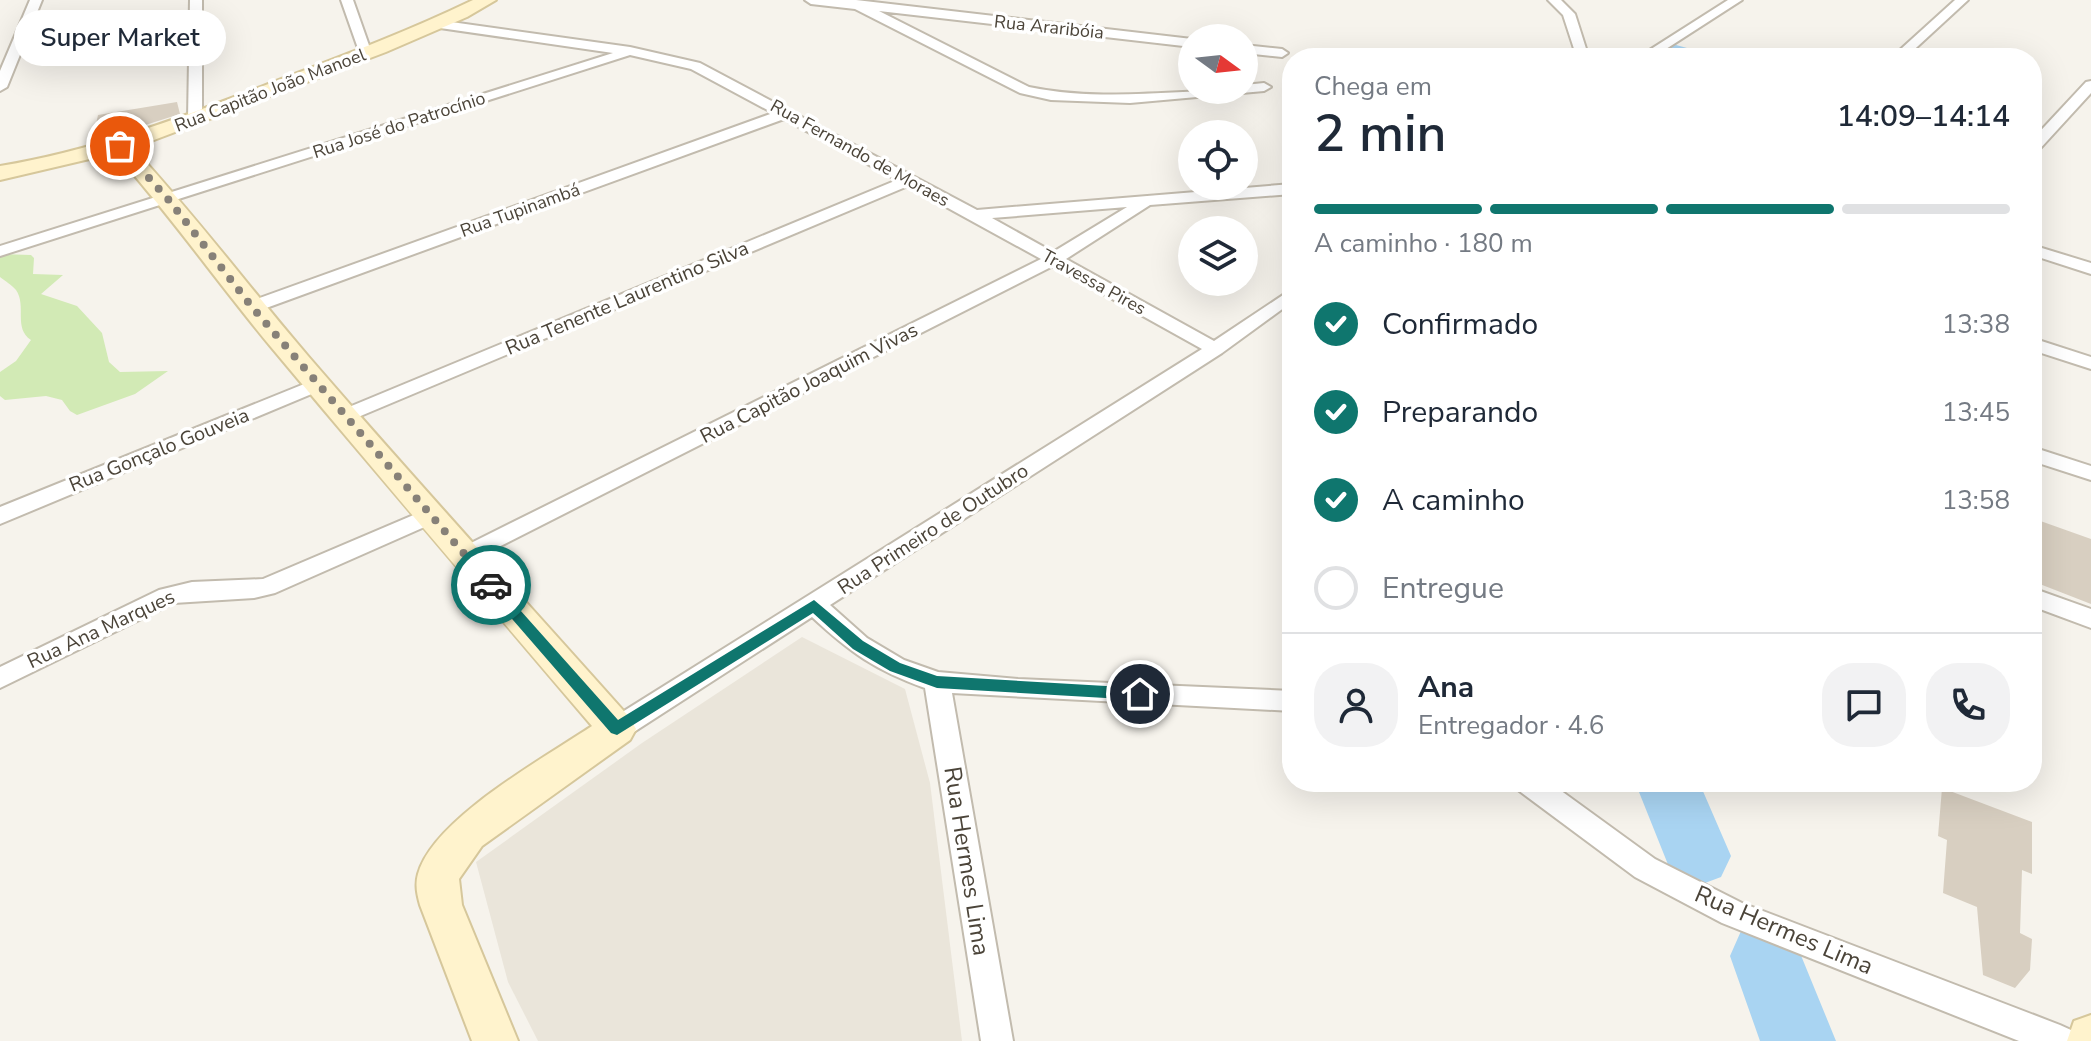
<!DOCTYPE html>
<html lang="pt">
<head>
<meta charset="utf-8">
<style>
	body { margin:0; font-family:"Nunito Sans",sans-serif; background:#f2f2f3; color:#1f2937; height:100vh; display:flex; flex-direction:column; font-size:30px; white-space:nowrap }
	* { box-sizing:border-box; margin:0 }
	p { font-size:26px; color:#747a83 }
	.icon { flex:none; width:44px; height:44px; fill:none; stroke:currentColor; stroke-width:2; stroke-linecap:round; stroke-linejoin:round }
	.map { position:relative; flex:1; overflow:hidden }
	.sheet { position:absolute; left:1282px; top:48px; width:760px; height:744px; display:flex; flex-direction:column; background:#fff; border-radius:32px; box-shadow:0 8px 32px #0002 }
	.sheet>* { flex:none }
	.needle { width:52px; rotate:105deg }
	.buttons { position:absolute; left:1178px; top:24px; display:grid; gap:16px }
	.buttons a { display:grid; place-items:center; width:80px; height:80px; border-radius:50%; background:#fff; box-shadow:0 8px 32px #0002; font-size:40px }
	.pin { position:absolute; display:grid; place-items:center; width:68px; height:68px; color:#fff; margin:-34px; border:4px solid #fff; border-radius:50%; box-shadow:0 2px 8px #0007 }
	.courier { position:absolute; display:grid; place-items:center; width:80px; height:80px; margin:-40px; border:6px solid #0f766e; border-radius:50%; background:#fff; color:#222; box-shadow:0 2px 10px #0007 }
	.bubble { position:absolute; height:56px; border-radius:28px; background:#fff; box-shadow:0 8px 32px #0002; font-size:26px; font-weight:600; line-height:56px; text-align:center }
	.head em { font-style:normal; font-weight:600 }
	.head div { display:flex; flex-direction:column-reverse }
	.head { display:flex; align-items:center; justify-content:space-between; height:136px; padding:0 32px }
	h1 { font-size:52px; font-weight:600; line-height:60px }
	.bar { display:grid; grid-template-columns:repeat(4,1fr); gap:12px 8px; align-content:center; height:96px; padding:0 32px }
	.bar i { height:10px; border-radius:6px; background:#e0e1e3 }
	.bar .active { background:#0f766e }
	.bar p { grid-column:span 4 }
	.line { display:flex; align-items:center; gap:20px; padding:0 32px; border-top:2px solid #e0e1e3 }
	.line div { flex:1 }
	.round { display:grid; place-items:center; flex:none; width:84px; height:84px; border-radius:32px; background:#f2f2f3 }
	ol { padding:0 32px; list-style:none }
	li { display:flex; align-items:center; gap:24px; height:88px }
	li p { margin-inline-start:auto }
	li .icon { padding:8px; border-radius:50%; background:#0f766e; color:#fff; stroke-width:4 }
	li:last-child { color:#747a83 }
	li i { width:44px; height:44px; border:4px solid #e0e1e3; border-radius:50% }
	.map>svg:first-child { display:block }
</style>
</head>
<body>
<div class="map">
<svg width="2091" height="1041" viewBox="0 0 2091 1041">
	<rect width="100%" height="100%" fill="#f6f3ec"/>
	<path fill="#eae5da" d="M802,637L905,689L930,783L962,1041H538L508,982L476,862L642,743Z"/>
	<path fill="#d2eab5" d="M0,254L31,255L34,258L33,274L63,275L41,294L77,306L102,333L109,362L120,372L168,371L135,394L77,415L70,411L62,400L46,396L5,400L0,396V372L16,361L31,340C13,328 27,306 16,290C12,285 5,281 0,277Z"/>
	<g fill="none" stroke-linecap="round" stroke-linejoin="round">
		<path fill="#a9d4f2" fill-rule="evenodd" d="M1676,45L1687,48L1697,58H1664L1661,54L1665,48Z
			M1635,782H1699L1731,856L1721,877L1697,886L1673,877Z
			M1766,921L1791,931L1836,1041H1760L1730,956L1741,931Z"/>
	</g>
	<path fill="#d8cfc1" d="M177,102L180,114L92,142L98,115Z
		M2032,518L2091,539V604L2032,581Z
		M1942,788L2032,822V874L2022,870L2020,933L2032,939L2030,970L2015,988L1983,975L1977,907L1943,893L1947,840L1938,836Z"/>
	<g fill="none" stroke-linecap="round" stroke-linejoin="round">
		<g stroke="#c2bbae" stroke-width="4">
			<path id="street" d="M30,0H42L7,87L0,91V71Z
				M190,0H202V119L195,123L188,119Z
				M341,0H353L372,54L371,57L360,54Z
				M805,0H856L1192,39V47L879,11L1029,87C1101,102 1172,90 1244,90V85L1264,83L1271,87L1264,91L1130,103L1051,100L1020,93L855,9L811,4Z
				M1548,0H1561L1575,14L1589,58H1577L1563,15Z
				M1728,0H1742L1652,58H1637Z
				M1955,0H1968L1905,58H1891Z
				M437,20L630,47L700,63L977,210L1292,184V194L1150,205L1066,259L1214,341L1292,289V302L1222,353L830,605L867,638L904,660L938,672L1018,679L1292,691V711L952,693L1013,1041H981L925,688C875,670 851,653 812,617L626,737L617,740L608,737L604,729L608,721L1202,349L1053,266L465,564L457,562L454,556L457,550L1041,259L908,186L351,420H337L334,416L337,412L897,180L784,119L258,311L252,312L243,307L246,303L773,113L691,69L630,55L0,256V246L613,53L433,27V21ZM1127,207L1053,252L992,218Z
				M1244,45L1282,49L1288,53L1282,57L1244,53Z
				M2091,81V93L2037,152L2032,153V140L2086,82Z
				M2032,245L2091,263V274L2032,255Z
				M2032,338L2091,357V369L2032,350Z
				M319,378L329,384L326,388L0,524V507Z
				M2032,447L2091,466V480L2032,461Z
				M430,508L438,511L441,516L438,521L275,593L254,598L174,603L0,688V667L159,590L192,582L263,579Z
				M2032,588L2091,609V628L2032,606Z
				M1514,782H1549L1655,859L1742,903L2060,1025L2071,1030L2076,1041H2019L1722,923L1635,877L1518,790Z"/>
		</g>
		<g stroke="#d6c79b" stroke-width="4">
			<path id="secondary" d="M473,0H496L467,17L386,52L133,148C195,215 249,287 308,356C414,479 523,598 630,718L636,729L630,740L482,846L459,879L462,905L518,1041H472L420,905C417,894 415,885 418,874C433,819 544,758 592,726C484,600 377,474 271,347C218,283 170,215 115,153L0,180V166C92,151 177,119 263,86C334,59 405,33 473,0Z
				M2091,1015V1041H2067L2074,1021Z"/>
		</g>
		<use href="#street" fill="#fff" fill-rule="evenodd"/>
		<use href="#secondary" fill="#fff3cd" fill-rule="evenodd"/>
	</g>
	<path fill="#0f766e" d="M491,580L495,582L618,720L814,600L863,641L900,663L937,676L1140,688L1147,694L1140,700L937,688L890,671L853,649L813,613L617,735L611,733L486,589V582Z"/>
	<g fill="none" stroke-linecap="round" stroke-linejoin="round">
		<path stroke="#878178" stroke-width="8" stroke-dasharray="0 14.4" d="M120,146L168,199L252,307L491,585"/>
	</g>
	<g text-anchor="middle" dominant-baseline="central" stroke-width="7" stroke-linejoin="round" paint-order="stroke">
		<g font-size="18" fill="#4b4439" stroke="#fff">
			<text transform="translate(1049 27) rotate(6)">Rua Araribóia</text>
			<text transform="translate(270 90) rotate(-21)">Rua Capitão João Manoel</text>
			<text transform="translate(399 125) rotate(-18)">Rua José do Patrocínio</text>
			<text transform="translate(860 153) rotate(29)">Rua Fernando de Moraes</text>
			<text transform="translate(520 210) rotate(-20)">Rua Tupinambá</text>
			<text transform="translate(1094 282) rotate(29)">Travessa Pires</text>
		</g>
		<g font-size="20" fill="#4b4439" stroke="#fff">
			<text transform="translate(627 298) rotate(-23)">Rua Tenente Laurentino Silva</text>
			<text transform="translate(809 383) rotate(-27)">Rua Capitão Joaquim Vivas</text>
			<text transform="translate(159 450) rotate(-22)">Rua Gonçalo Gouveia</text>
			<text transform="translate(933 529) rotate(-33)">Rua Primeiro de Outubro</text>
			<text transform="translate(101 629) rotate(-25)">Rua Ana Marques</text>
		</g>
		<g font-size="24" fill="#4b4439" stroke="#fff">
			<text transform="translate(967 861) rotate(81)">Rua Hermes Lima</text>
			<text transform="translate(1784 930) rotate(23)">Rua Hermes Lima</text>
		</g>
	</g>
</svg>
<div class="buttons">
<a><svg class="needle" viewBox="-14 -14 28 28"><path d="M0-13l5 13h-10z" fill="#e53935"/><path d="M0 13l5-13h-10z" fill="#747a83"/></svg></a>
<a><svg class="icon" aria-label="locate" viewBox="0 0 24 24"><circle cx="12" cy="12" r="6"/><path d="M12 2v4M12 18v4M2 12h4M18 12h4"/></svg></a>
<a><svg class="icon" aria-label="layers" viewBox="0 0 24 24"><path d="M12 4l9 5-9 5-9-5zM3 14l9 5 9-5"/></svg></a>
</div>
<div class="pin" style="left:120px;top:146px;background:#ea580c"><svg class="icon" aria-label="bag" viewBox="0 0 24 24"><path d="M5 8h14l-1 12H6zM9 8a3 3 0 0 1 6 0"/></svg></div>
<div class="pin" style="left:1140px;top:694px;background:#1f2937"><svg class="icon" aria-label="home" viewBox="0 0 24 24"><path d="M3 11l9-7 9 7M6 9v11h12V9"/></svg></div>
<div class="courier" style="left:491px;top:585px"><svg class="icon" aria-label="car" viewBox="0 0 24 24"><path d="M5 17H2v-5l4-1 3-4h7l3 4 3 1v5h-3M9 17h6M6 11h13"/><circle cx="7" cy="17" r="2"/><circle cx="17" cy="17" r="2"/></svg></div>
<div class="bubble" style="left:14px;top:10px;width:212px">Super Market</div>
<section class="sheet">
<div class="head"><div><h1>2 min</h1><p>Chega em</p></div><em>14:09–14:14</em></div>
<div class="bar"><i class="active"></i><i class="active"></i><i class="active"></i><i></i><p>A caminho · 180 m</p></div>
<ol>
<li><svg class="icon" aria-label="check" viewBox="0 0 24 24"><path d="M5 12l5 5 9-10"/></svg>Confirmado<p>13:38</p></li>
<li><svg class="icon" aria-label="check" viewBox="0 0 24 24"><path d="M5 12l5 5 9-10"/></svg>Preparando<p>13:45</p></li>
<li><svg class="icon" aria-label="check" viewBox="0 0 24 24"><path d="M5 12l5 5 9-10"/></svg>A caminho<p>13:58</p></li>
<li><i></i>Entregue</li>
</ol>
<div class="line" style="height:144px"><a class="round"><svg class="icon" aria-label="person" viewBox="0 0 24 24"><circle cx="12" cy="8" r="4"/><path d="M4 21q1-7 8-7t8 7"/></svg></a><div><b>Ana</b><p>Entregador · 4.6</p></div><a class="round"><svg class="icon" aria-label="chat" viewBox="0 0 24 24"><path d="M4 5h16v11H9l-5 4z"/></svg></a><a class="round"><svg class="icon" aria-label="phone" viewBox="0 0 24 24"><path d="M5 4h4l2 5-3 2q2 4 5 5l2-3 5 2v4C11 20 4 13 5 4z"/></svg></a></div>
</section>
</div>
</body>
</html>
